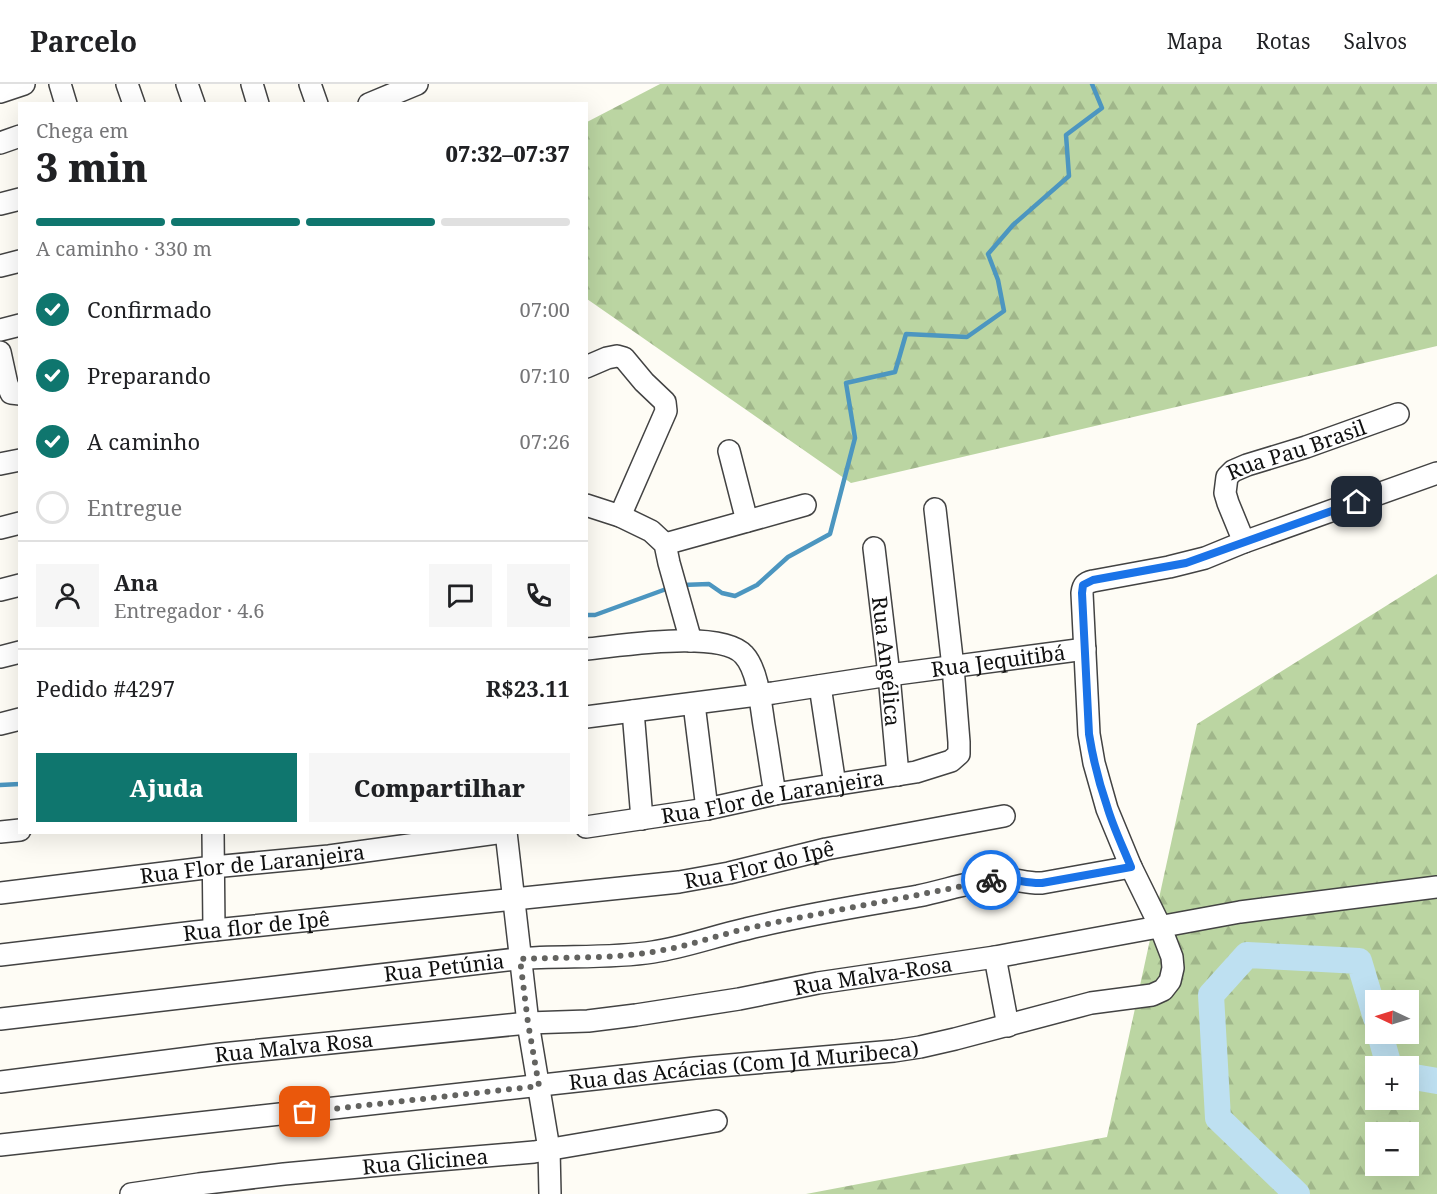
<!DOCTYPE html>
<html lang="pt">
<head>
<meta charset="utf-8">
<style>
	body { margin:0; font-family:"Noto Serif",serif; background:#f6f6f6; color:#202124; height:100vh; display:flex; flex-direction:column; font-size:22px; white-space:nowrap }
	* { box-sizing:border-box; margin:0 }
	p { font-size:20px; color:#757577 }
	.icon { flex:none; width:33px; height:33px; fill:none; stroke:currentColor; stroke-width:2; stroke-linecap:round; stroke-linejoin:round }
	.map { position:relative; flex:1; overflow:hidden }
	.drawer { position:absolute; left:18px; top:18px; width:570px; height:732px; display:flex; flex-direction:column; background:#fff; border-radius:0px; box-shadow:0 6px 24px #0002 }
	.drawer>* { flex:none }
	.needle { width:39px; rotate:274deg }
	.buttons { position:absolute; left:1365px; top:906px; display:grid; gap:12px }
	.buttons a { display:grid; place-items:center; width:54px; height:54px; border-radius:0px; background:#fff; box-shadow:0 6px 24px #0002; font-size:30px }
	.pin { position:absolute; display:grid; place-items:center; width:51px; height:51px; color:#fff; margin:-26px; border-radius:12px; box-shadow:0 3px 9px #0006 }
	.courier { position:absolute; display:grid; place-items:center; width:60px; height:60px; margin:-30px; border:4px solid #1a73e8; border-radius:50%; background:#fff; color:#222; box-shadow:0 2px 8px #0007 }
	.head em { font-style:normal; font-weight:800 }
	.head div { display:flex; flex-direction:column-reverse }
	.head { display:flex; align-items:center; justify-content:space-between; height:102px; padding:0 18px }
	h1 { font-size:39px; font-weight:800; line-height:45px }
	.bar { display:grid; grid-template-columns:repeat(4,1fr); gap:9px 6px; align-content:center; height:72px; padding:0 18px }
	.bar i { height:8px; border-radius:4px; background:#e0e0e0 }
	.bar .active { background:#0f766e }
	.bar p { grid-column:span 4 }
	.line { display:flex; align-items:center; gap:15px; padding:0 18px; border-top:2px solid #e0e0e0 }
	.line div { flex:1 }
	.round { display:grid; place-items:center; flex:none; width:63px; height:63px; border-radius:0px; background:#f6f6f6 }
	ol { padding:0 18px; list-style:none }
	li { display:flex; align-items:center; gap:18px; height:66px }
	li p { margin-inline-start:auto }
	li .icon { padding:6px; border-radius:50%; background:#0f766e; color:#fff; stroke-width:4 }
	li:last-child { color:#757577 }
	li i { width:33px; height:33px; border:3px solid #e0e0e0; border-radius:50% }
	.cta { display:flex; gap:12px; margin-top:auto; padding:12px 18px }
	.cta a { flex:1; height:69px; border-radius:0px; background:#0f766e; color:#fff; font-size:24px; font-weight:800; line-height:69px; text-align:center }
	.cta a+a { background:#f6f6f6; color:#202124 }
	header { display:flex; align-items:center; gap:36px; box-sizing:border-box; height:84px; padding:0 30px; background:#fff; border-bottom:2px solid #e0e0e0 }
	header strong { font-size:28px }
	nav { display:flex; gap:33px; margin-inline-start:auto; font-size:21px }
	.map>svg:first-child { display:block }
</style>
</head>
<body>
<header>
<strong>Parcelo</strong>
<nav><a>Mapa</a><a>Rotas</a><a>Salvos</a></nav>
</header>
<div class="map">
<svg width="1437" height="1110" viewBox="0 0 1437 1110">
	<defs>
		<pattern id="forest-firs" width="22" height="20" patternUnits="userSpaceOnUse" patternTransform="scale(1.5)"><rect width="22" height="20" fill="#bbd5a2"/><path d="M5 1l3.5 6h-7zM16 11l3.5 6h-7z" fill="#a0b68a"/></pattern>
	</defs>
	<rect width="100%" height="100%" fill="#fefcf5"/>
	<path fill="url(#forest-firs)" fill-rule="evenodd" d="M660,0H1437V262L851,399L587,215V38Z
		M1437,490V1110H806L1107,1053L1197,640ZM1376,916H1408V950H1376ZM1376,982H1408V1016H1376ZM1376,1048H1408V1082H1376Z"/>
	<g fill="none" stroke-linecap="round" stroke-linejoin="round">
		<path stroke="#4c96c0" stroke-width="4.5" d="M682,501L709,500L722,509L735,512L757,501L788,473L830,450L855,354L846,299L895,288L906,250L967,253L1004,227L998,196L988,170L1013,141L1069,92L1066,51L1102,24L1092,0
			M586,531H595L669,504
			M0,701L20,700"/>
		<path stroke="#bee0f1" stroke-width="26" d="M1380,950L1389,982
			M1408,992L1437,997
			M1297,1110L1218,1034L1211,911L1247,871L1359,877L1376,934"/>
		<g stroke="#434343" stroke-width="24">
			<g id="minor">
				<path d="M60,0L66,20"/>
				<path d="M127,0L134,20"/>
				<path d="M187,0L194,20"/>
				<path d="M252,0L258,20"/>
				<path d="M310,0L317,20"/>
				<path d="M0,8L24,0"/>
				<path d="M369,20L417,0"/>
				<path d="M0,59L20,52"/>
				<path d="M0,120L20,115"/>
				<path d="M0,182L20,177"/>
				<path d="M0,246L20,241"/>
				<path d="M0,268L7,300L11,309L20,310"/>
				<path d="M586,283L607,274L617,272L624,274L644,298L665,318L666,327L620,432"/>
				<path d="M729,367L747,437"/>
				<path d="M0,380L20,376"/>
				<path d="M586,421L620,432L651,447L665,460L669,479L691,557"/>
				<path d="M0,444L20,439"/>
				<path id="s1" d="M1244,458L1228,419L1225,409L1227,393L1233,387L1247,381L1306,363L1398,330"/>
				<path d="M665,460L805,421"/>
				<path id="s2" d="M874,464L889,591L898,691"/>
				<path d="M0,506L20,501"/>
				<path d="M586,565C620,562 721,545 744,571C758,586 761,622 764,641C768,664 771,687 775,710"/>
				<path d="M0,573L20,568"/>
				<path d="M820,602L835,701"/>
				<path d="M694,620L707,725"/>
				<path d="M633,627L642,735"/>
				<path id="s3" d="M586,633L773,609L889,591L1085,565"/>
				<path d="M0,640L20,635"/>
				<path id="s4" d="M586,743L707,725L775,710L916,688L951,677L959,670V658L953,583L935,425"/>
				<path d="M0,748L20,746"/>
				<path d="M213,748L214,846"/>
				<path d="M506,748L528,939L549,1065L550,1110"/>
				<path id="s5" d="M0,809L213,783L329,772L504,748"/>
				<path id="s6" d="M0,871L195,848L679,798L729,789L826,765L1004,732"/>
				<path d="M995,873L1008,942"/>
				<path id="s7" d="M0,935C172,914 344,894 516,875C562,871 608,875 653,868C685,863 715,852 746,845C802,831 860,822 918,812C943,807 969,798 995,795C1011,793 1026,800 1042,799L1131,783"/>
				<path id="s8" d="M0,998L221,970L528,939L588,937L636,931L739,915L818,899L995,873L1240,828L1437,803"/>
				<path id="s9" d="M0,1061L695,984L894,967L920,963L955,955L1091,919L1152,911L1163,906L1170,897L1173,884L1172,873L1160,842L1131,783L1107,725L1094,679L1089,650L1082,509C1083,501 1085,499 1093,497L1169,483L1205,474L1244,458L1437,389"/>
				<path id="s10" d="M131,1110L199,1100L284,1090L391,1080L534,1068L716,1037"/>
			</g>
		</g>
		<use href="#minor" stroke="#fff" stroke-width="21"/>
	</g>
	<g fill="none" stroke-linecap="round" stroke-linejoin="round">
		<path stroke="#636360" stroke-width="6" stroke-dasharray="0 10.8" d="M305,1028L539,1002L528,939L520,875C564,873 609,875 652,868C687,863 720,850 754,843C833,826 913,813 991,796"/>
		<path stroke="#1a73e8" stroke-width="8" d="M991,796C1009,792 1025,800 1042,799L1131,783C1123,763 1113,743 1107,722C1099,699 1093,675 1089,650L1082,509L1083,501L1093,496L1186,479L1357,418"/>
	</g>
	<g text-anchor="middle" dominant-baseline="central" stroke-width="6" stroke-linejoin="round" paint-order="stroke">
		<g font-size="21" fill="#101010" stroke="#fff">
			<text stroke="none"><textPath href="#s1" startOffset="144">Rua Pau Brasil</textPath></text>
			<text stroke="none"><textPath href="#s3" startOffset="416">Rua Jequitibá</textPath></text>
			<text stroke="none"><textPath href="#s2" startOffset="114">Rua Angélica</textPath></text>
			<text stroke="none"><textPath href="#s4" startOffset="189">Rua Flor de Laranjeira</textPath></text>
			<text stroke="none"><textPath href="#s5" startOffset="254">Rua Flor de Laranjeira</textPath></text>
			<text stroke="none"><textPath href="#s6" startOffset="765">Rua Flor do Ipê</textPath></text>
			<text stroke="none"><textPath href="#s6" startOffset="258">Rua flor de Ipê</textPath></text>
			<text stroke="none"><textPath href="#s7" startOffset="447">Rua Petúnia</textPath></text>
			<text stroke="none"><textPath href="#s8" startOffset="880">Rua Malva-Rosa</textPath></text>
			<text stroke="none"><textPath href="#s8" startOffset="296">Rua Malva Rosa</textPath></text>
			<text stroke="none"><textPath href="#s9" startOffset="748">Rua das Acácias (Com Jd Muribeca)</textPath></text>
			<text stroke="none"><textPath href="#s10" startOffset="296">Rua Glicinea</textPath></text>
		</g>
	</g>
</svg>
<div class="buttons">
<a><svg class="needle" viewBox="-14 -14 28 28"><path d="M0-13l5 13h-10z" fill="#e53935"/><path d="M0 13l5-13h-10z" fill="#757577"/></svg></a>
<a>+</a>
<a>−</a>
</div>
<div class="pin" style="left:305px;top:1028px;background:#ea580c"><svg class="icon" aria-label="bag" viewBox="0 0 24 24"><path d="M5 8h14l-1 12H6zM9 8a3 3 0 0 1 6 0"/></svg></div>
<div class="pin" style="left:1357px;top:418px;background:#1f2937"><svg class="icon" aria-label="home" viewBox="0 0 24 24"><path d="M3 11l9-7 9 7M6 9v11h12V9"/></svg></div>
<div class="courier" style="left:991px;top:796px"><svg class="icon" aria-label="bike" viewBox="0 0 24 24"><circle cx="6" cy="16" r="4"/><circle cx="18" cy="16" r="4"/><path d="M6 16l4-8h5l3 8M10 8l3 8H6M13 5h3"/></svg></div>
<section class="drawer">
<div class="head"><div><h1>3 min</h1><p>Chega em</p></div><em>07:32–07:37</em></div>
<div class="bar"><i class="active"></i><i class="active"></i><i class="active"></i><i></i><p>A caminho · 330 m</p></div>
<ol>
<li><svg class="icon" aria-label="check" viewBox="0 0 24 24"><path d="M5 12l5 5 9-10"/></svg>Confirmado<p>07:00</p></li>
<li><svg class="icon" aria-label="check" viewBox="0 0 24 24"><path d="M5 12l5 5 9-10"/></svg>Preparando<p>07:10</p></li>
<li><svg class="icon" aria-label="check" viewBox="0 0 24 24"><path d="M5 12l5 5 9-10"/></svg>A caminho<p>07:26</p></li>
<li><i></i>Entregue</li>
</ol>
<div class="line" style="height:108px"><a class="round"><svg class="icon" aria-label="person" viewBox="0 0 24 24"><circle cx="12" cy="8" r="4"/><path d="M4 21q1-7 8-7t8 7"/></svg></a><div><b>Ana</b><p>Entregador · 4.6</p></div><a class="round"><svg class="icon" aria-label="chat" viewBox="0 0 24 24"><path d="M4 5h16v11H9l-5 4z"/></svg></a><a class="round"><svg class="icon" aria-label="phone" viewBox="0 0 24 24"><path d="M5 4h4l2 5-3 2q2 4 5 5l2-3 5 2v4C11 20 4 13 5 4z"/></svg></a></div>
<div class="line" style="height:78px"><div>Pedido #4297</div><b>R$23.11</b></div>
<div class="cta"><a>Ajuda</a><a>Compartilhar</a></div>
</section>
</div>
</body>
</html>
